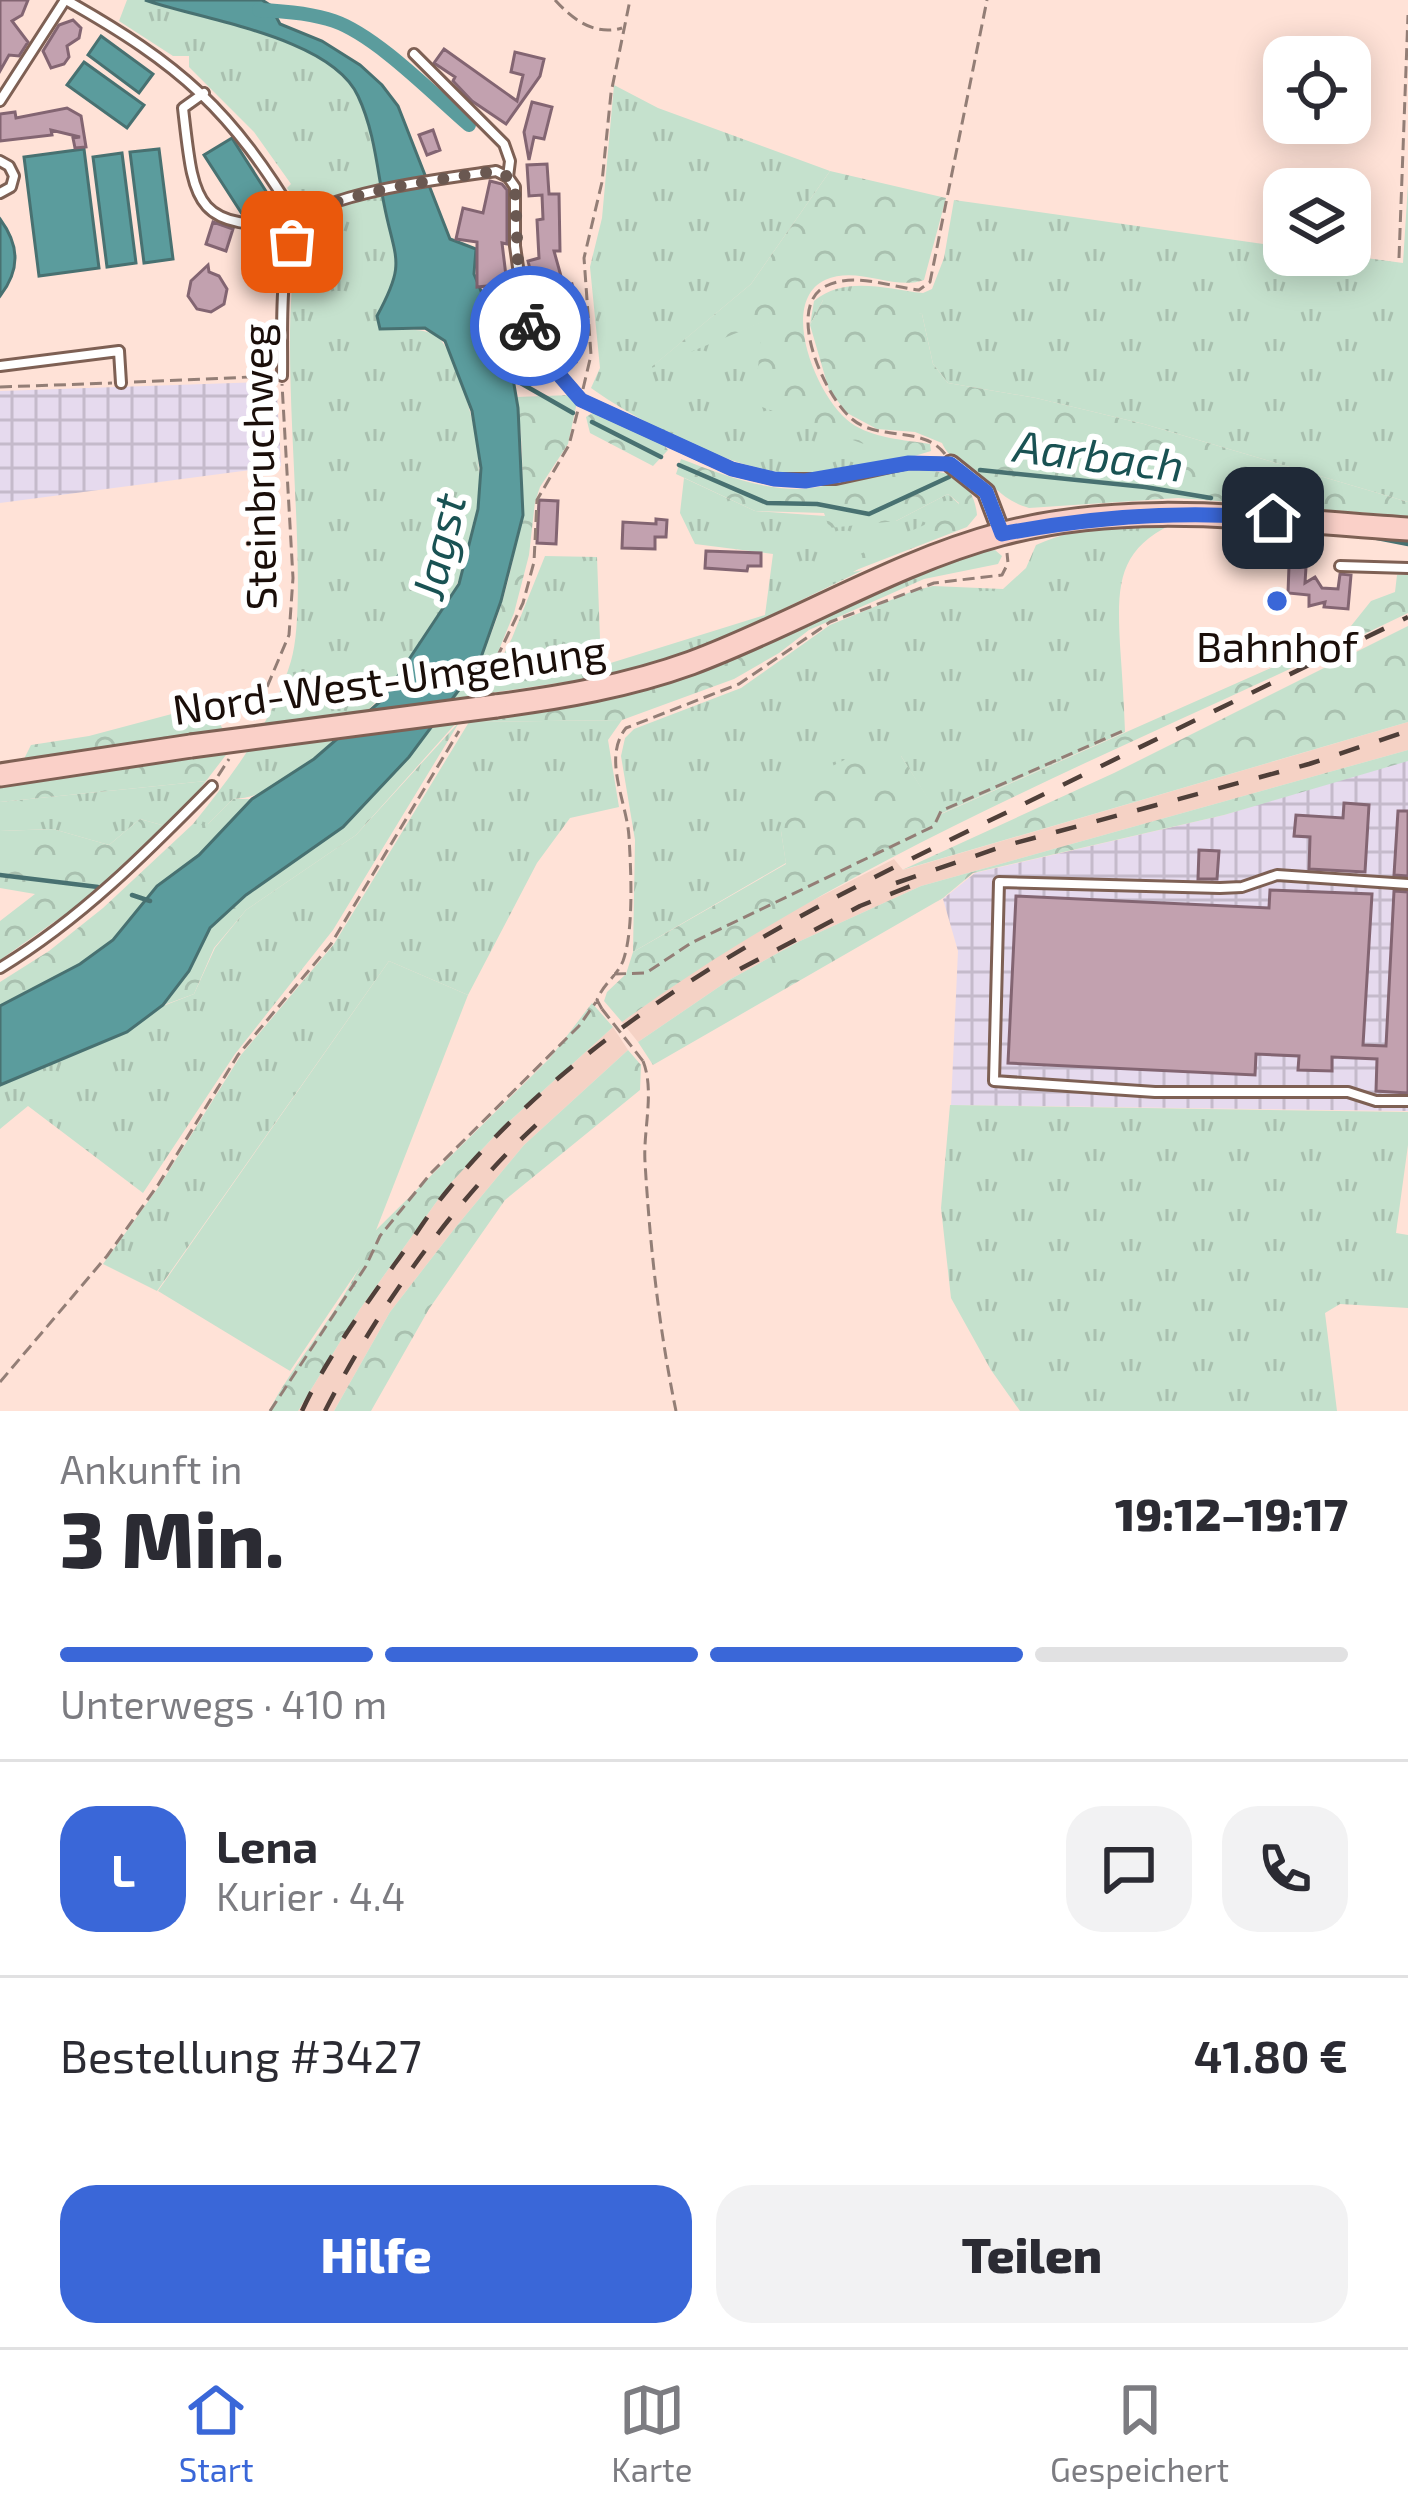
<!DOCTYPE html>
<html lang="de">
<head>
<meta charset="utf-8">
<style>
	body { margin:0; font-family:"Exo 2",sans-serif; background:#f2f2f3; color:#2b2b33; height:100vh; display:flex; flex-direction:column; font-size:45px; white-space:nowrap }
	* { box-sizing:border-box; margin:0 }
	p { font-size:39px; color:#7c7c81 }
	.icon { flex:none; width:66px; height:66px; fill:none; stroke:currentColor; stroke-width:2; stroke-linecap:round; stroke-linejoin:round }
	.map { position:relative; height:1411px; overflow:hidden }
	.side { display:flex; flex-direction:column; background:#fff; flex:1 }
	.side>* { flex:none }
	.controls { position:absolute; left:1263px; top:36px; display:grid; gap:24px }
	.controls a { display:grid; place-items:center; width:108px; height:108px; border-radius:24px; background:#fff; box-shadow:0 6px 30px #0003; font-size:60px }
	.pin { position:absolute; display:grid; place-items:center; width:102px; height:102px; color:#fff; margin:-51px; border-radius:24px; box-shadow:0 6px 18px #0006 }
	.courier { position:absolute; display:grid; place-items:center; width:120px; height:120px; margin:-60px; border:9px solid #3a67d8; border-radius:50%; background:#fff; color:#222; box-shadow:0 3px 15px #0007 }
	.headline em { font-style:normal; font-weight:800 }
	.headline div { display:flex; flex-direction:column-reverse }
	.headline { display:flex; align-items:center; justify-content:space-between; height:204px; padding:0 60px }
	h1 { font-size:78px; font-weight:800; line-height:90px }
	.bar { display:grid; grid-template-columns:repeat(4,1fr); gap:18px 12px; align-content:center; height:144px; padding:0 60px }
	.bar i { height:15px; border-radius:9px; background:#e1e1e2 }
	.bar .selected { background:#3a67d8 }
	.bar p { grid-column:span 4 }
	.line { display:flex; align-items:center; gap:30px; padding:0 60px; border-top:3px solid #e1e1e2 }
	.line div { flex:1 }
	.round { display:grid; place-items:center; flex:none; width:126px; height:126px; border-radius:36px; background:#f2f2f3 }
	.button { display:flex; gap:24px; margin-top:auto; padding:24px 60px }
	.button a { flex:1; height:138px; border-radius:36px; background:#3a67d8; color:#fff; font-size:48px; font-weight:800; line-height:138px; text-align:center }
	.button a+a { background:#f2f2f3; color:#2b2b33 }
	.tab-bar { display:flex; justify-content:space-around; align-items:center; height:168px; border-top:3px solid #e1e1e2; background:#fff; font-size:33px; color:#7c7c81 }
	.tab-bar a { display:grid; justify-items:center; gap:6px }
	.tab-bar .selected { color:#3a67d8 }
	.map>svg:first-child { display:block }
</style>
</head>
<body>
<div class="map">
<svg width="1408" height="1411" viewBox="0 0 1408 1411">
	<defs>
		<pattern id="industrial-grid" width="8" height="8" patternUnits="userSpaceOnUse" patternTransform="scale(3)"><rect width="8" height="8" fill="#e6daee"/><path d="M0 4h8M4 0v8" fill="none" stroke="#c5bacb"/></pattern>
		<pattern id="grass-tufts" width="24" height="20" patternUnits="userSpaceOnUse" patternTransform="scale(3)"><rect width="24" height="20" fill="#c5e1cd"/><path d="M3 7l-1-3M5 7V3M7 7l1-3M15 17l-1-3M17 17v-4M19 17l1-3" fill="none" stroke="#a9c0af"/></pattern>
		<pattern id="forest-crowns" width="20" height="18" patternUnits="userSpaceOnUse" patternTransform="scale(3)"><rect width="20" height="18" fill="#c5e1cd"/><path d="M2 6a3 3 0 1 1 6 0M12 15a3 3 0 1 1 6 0" fill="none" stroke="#a9c0af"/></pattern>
	</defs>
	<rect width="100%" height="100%" fill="#ffe2d7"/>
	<path fill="#f5d2c5" d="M1408,722V750L921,886L798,942L729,980L638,1042L622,1022L698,967L782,916L894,859L903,870Z
		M613,1027L628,1050L524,1145L455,1228L390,1312L334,1411H298L360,1309L447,1187L502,1128Z"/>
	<path fill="url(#industrial-grid)" d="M266,382L277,395L281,466L0,503V391Z
		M1400,761H1408V1111L951,1105L958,951L943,899L975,873L1224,815Z"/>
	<path fill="url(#grass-tufts)" d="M127,0H145C203,20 327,37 357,94C371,120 377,156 381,185L312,202L297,201L287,188L291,184L254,132L189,67V56H173L119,21Z
		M614,85L658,108L830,171L751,284L653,366L764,321L849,438L908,458C869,464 827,475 788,473C733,470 635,420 591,388L600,368L590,267L602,218Z
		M1408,184V502L1144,424L1036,398L948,383L933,364L922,314L823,300L810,325L814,301C845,275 886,289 923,293L932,289L944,258L954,200L1284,247V255H1344L1403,263Z
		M382,193L398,255L399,330C444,327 445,343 460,381C516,526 442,647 334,742C307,765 269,799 233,799L208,824H193C233,774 272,724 291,661C316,578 261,259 314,220C332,207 362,201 382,193Z
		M684,478L755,511L896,521L948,494L959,504L956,511L853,572L863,570L715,642L647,664L598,677L484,694L512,638L545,556L597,557L601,666L765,615L773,554L695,544L680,513Z
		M1181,520C1117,547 1117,583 1120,645C1122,674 1124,703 1125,732L938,815L901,756L781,831L786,863L633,952L635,840L621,756L625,738L634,729L741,688L830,625L913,591L933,586L1003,589L1026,568L1036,545C1081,525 1132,524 1181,520Z
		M995,550L1002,556L998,564L924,579L809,630L806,621C866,594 929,559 995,550Z
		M622,720L608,740L619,807L570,818L537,863L468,995L389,961L157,1291L103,1264L160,1185L241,1055L334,944L469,722Z
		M460,721L333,930L235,1054L143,1193L28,1106L0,1129V1085L127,1033L163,1006L194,994L215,948L246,910L356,835Z
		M206,781L169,827L140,819L109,845L53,829L0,831V802Z
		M950,1105L1408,1112V1145L1396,1233L1408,1235V1308L1340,1304L1325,1313L1337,1411H1020L991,1370L951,1298L941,1208Z"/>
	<path fill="url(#forest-crowns)" d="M830,171L946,198L924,280C893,291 858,265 825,280C777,303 818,400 851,423C872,438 905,440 930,444L931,451L908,458L883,451L754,404L763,322L649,369L751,284Z
		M839,293L887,302L922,314L933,364L948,383L1036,398L1144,424L1408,502V516L1178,498L1029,508C1003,501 992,483 972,469C959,459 949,459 942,443L915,432L877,429L847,413L829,390L810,325L823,300Z
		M572,395L577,402L568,444L540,487L535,502L529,555L514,613L490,672L471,702L448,705C458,691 473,676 480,660C517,580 532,484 516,397Z
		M594,412L663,444L668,450L653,466L590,433L586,417Z
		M681,459C719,473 757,489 798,489C849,489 969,433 977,515L967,527L851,572L858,555L955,511L959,503L948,494L896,521L829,528L824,513L755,511L676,474Z
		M1408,574V613C1144,742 861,848 622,1022L604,1001L607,992L626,974L633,952L786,864L781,831L785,790L868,748L901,756L939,815L1343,636L1371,601L1395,592L1397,575Z
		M806,621L809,630L779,653L734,679L622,720L469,722L582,705L679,680Z
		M1408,626V722L902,870L1114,773Z
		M198,707L215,717L223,729L23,761L31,745L89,736Z
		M457,722L356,835L246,910L214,948L194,994L164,1005L189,971L210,928L246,895L343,827L409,757L433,724Z
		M1408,750V761L1224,815L973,873L943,898L653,1065L638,1042L729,980L798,942L921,886Z
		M229,751L206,781L0,802V783Z
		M233,799H252L199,855L157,886L112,940L80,964L0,1006V982L49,951L103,908L193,824H208Z
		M140,819L169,827L104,887L0,960V921L35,894L0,888V831L53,829L109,845Z
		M592,1003L613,1027L502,1128L447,1187L360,1309L298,1411H269C300,1351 354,1297 373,1233L550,1058Z
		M628,1050L641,1065L640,1090L505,1200L429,1309L371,1411H334L390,1312L455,1228L524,1145Z"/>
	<path fill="#c5e1cd" d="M389,961L468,995L364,1261L290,1371L158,1291Z"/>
	<path fill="#5b9c9d" stroke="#487171" stroke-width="3" d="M145,0H262L270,5L280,24L322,41L360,65L382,85L398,106L450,239L476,249L474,274L510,361L518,408L523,515L501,601L479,663L409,757L343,827L246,895L210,928L189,971L163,1005L127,1032L0,1085V1006L80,964L113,940L157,886L199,855L252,799L314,759L382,700L459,584L478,509L481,468L472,411L445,341L425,328L380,329L377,316C407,261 395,261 384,204C377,167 374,130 358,96C331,37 203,20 145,0Z
		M101,36L153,74L139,93L88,55Z
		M84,62L144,105L127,128L67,85Z
		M232,138L269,196L242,214L204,155Z
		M84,149L99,268L39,276L24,157Z
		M159,149L173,259L144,263L130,152Z
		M122,153L136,263L107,267L93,157Z
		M0,219C20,246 20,270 0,296Z"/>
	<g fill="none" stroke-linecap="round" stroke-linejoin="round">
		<path stroke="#487171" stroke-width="4.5" d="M510,377L573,413
			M592,422L661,457
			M679,465L767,503L817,504L869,514L949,477
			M980,470L1145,487L1211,498
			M1367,536L1408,544
			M0,875L98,887
			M132,895L150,901"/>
		<path stroke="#5b9c9d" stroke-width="14" d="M259,10C284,11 311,13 334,21C377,36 434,95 469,125"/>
	</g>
	<path fill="#c2a1af" stroke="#836572" stroke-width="3" d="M0,0H28L22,15L12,21L28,42L19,56L9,55L0,71Z
		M73,20L81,28L79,38L67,46L69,57L64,64L51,68L43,51L59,25Z
		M444,49L517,101L523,75L511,72L515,52L544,59L540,76L506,124L472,101L453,81L455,77L434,63Z
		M532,102L552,107L544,139L534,137L529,160L524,132Z
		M67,108L81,116L86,147L75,148L73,138L80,137L51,130L52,135L0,141V114L15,112L16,118Z
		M433,130L440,150L427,155L419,135Z
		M547,164L549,194H559L560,251H554L564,287L572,284L579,310L570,312L576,333L569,335L576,362L562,366L555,339L549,340L541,312L533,313L530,290L535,289L528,261L539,258L537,220L543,219L542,195L529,196L527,165Z
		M490,181L502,184L507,190V244L502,243L507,284L477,287V242L456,239L463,208L483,213Z
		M213,222L233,229L226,251L206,244Z
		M208,265L209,272L219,276L227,289L224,304L211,312L197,309L188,296L191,281Z
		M539,500L558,501L556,544L537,543Z
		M656,519L667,520L666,537H655V549L622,548L623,522L656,524Z
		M706,551L761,553V566H748L747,571L705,568Z
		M1289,566L1306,567L1305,583L1315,577L1322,588L1338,589L1340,574L1351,575L1348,609L1324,607L1325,602L1309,606V595L1288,593Z
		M1344,803L1369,805L1365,872L1309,869L1310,837L1294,836L1296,815L1343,818Z
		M1398,811H1408V876L1394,875Z
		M1199,850L1219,851L1217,879H1198Z
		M1270,890L1372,894L1363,1045L1386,1046L1394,891L1408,892V1093L1376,1091L1377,1059L1332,1057V1071L1298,1070L1299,1056L1256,1054L1255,1075L1008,1063L1016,896L1269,908Z"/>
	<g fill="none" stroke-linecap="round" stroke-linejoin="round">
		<g stroke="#7e6054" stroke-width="14">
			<path id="service" d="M66,0C181,65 231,109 299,223C193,231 194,204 183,108L204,93
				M414,54L504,144L510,161L508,177
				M0,101L65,0
				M0,161L9,166L14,176L11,187L0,193
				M0,366L119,351L121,383
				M282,376C283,338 277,251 301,221C325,192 456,177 496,171L508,177L515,187V246L525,316L549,363L581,400L732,469L774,479H836L909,463L950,464
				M1340,566L1408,568
				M1408,884L1277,875L1242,887L1220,888L999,882L994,1081L1155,1092H1348L1376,1101H1408
				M0,968C81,919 146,853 212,786"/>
		</g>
		<g stroke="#7e6054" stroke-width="21">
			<path id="minor" d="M951,464L986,492L1002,534"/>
		</g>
		<g stroke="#7e6054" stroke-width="27">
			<path id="secondary" d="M496,706C563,697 627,686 691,663C796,624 893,563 1001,534C1137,498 1271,521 1408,529
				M0,775L191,746"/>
		</g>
		<path stroke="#937e76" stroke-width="3" stroke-dasharray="12 6" stroke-linecap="butt" d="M555,0C573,20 595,36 622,28
			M1399,258L1408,15
			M134,382L274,376
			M0,387L112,383
			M583,389L591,355L584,258L602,182L611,93L630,0
			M945,454C923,425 879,442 852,419C825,397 784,307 826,286C855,272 890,287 919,290L930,282L987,0
			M481,691L523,603L534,562L537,500L569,445L578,410
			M253,720L289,635L293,578L282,384
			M218,776L229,759
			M614,974L646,973L691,943L934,826L941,811L1125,730
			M602,1009L597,1000C603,984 617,976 623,961C634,931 631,870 629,837C627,802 602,758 626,728L739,684L830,622L934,583L1002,575L1008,563L1007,553
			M643,1061C655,1091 643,1130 645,1162C650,1246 659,1329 676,1411
			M0,1382L107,1256L158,1185L238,1055L331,944L459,731
			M270,1411L366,1266L380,1236L431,1173L579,1026L596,1002"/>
		<use href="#service" stroke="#fff" stroke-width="8"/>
		<use href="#minor" stroke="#fff" stroke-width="15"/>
		<use href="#secondary" stroke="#fad0c8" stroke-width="21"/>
		<path stroke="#4f3f39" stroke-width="4.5" stroke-dasharray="21 21" stroke-linecap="butt" d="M896,883L1004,846L1309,764L1408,731
			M740,969L860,906L913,885
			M302,1411C326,1359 361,1312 394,1265C412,1241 428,1214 447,1191C598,1007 815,905 1024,804C1152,741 1280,679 1408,617
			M325,1411C376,1311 453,1202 536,1125"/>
		<g stroke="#7e6054" stroke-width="27" stroke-linecap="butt">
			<path id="secondary-bridge" d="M191,746L496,706"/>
		</g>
		<path stroke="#937e76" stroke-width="3" stroke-dasharray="12 6" stroke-linecap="butt" d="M602,1009L643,1061"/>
		<use href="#secondary-bridge" stroke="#fad0c8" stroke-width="21"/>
	</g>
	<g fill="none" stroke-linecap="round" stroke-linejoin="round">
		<path stroke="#6a5851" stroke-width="12" stroke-dasharray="0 21.6" d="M292,242C295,236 295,229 299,224C318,193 458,177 496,171L508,177L515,187L519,288L530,326"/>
		<path stroke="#3a67d8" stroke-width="15" d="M530,326L549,363L581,400L732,469L774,479L805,481L909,463L950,464L986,492L1002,534C1094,516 1180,510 1273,518"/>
	</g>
	<circle fill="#3a67d8" stroke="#fff" stroke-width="4.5" cx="1277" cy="601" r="12"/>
	<g text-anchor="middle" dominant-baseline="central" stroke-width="12" stroke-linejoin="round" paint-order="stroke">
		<g font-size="42" fill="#1a0e09" stroke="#fff">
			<text transform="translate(257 467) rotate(-91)">Steinbruchweg</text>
			<text transform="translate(389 678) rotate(-8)">Nord-West-Umgehung</text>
		</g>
		<g font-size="42" fill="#1a0e09" stroke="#fff">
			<text x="1277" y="645">Bahnhof</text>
		</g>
		<g font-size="45" font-style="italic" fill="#195253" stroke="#fff">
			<text transform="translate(1099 454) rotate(7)">Aarbach</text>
			<text transform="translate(437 546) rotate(-77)">Jagst</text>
		</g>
	</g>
</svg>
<div class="controls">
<a><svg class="icon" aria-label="locate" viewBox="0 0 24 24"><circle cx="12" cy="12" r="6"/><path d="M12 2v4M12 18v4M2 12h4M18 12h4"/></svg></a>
<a><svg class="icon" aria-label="layers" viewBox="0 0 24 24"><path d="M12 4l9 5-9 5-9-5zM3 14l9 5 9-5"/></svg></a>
</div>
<div class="pin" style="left:292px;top:242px;background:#ea580c"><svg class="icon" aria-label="bag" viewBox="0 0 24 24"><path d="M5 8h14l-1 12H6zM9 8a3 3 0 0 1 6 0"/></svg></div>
<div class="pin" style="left:1273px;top:518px;background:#1f2937"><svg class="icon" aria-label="home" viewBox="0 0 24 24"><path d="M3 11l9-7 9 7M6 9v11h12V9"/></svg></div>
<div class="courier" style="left:530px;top:326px"><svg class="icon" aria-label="bike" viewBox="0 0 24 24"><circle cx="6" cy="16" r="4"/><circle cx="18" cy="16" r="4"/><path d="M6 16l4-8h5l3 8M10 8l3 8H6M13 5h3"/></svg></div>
</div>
<section class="side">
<div class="headline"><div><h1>3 Min.</h1><p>Ankunft in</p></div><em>19:12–19:17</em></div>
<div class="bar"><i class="selected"></i><i class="selected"></i><i class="selected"></i><i></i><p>Unterwegs · 410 m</p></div>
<div class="line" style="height:216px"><b class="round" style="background:#3a67d8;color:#fff">L</b><div><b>Lena</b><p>Kurier · 4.4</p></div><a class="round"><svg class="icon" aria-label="chat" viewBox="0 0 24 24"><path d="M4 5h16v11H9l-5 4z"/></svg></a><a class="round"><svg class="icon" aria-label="phone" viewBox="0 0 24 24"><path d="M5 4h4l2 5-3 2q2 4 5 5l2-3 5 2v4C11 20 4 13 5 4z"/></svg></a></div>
<div class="line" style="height:156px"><div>Bestellung #3427</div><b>41.80 €</b></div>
<div class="button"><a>Hilfe</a><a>Teilen</a></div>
</section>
<nav class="tab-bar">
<a class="selected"><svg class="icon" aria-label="home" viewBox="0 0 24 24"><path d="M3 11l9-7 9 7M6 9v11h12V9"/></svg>Start</a>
<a><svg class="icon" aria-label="map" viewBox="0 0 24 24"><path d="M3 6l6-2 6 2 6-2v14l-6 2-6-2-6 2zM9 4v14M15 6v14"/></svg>Karte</a>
<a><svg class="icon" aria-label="saved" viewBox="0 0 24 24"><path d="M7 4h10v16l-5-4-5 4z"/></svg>Gespeichert</a>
</nav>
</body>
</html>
